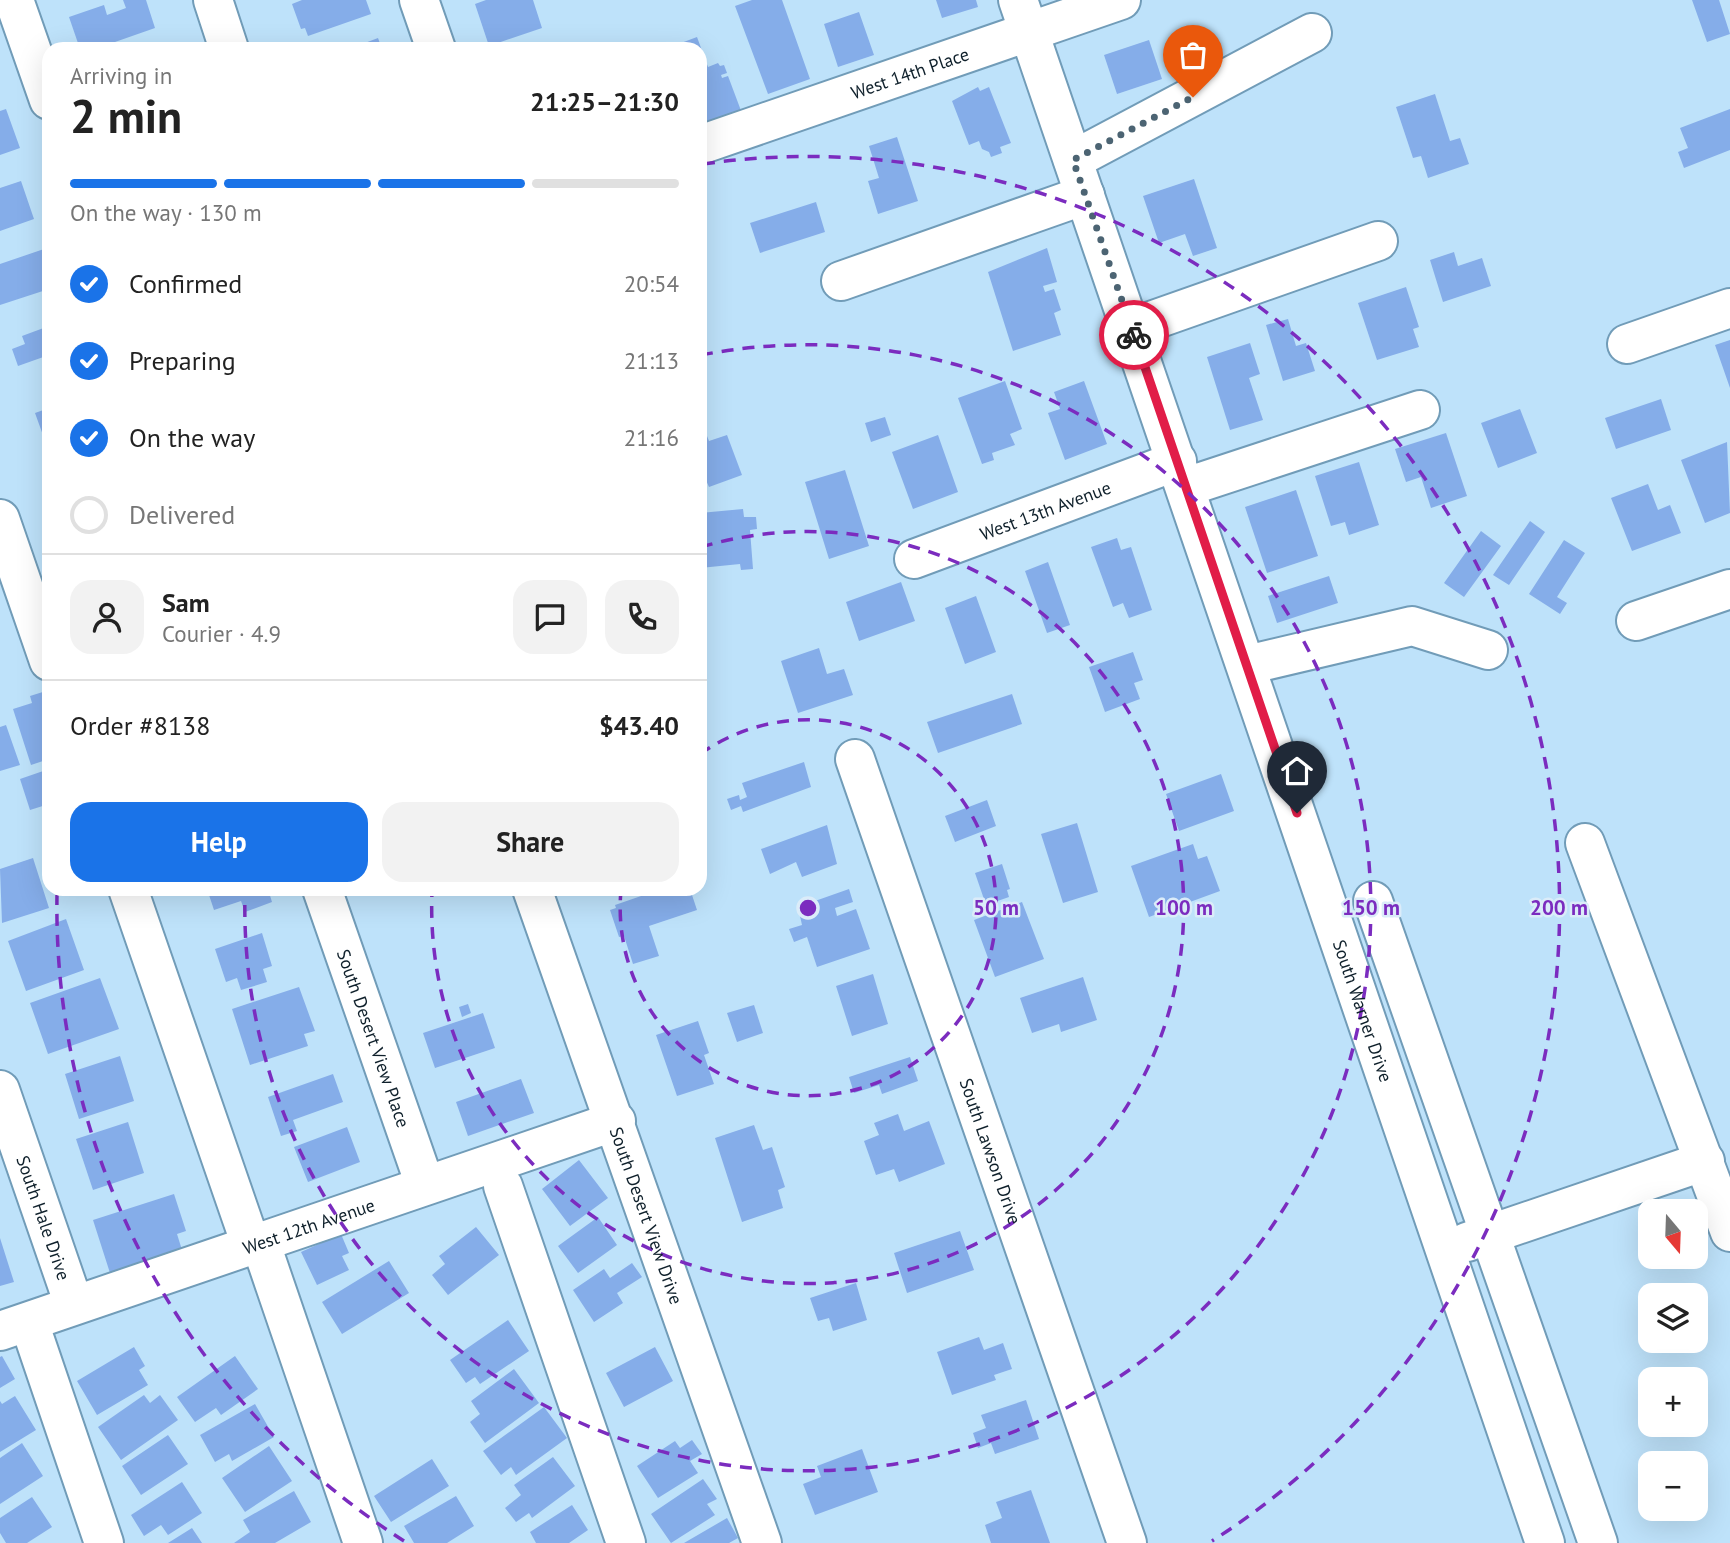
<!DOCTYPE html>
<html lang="en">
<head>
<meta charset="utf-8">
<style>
	body { margin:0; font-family:"PT Sans",sans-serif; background:#f2f2f2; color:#222; height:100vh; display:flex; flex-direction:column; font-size:26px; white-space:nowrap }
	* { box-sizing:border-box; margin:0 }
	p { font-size:23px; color:#767676 }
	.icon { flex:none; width:38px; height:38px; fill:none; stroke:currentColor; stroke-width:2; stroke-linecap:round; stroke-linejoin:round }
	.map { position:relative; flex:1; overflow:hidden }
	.sheet { position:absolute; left:42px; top:42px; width:665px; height:854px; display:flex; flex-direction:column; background:#fff; border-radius:21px; box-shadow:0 7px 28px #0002 }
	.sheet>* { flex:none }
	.needle { width:46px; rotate:161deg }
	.controls { position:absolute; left:1638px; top:1199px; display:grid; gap:14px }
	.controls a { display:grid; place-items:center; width:70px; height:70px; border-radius:14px; background:#fff; box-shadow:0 7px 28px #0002; font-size:35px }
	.pin { position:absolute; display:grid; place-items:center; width:60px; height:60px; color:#fff; margin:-72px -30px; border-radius:50% 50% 50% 0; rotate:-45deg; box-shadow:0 0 7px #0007 }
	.pin .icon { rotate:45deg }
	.courier { position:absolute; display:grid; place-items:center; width:70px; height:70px; margin:-35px; border:5px solid #e11d48; border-radius:50%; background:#fff; color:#222; box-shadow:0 2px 9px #0007 }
	.summary em { font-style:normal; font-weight:800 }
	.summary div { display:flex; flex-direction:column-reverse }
	.summary { display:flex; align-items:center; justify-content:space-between; height:119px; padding:0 28px }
	h1 { font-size:46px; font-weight:800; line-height:52px }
	.bar { display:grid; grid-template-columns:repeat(4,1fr); gap:10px 7px; align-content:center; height:84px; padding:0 28px }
	.bar i { height:9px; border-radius:5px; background:#e0e0e0 }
	.bar .active { background:#1a73e8 }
	.bar p { grid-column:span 4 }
	.line { display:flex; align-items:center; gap:18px; padding:0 28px; border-top:2px solid #e0e0e0 }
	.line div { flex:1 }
	.round { display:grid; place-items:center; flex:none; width:74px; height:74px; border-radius:21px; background:#f2f2f2 }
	ol { padding:0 28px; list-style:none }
	li { display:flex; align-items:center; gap:21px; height:77px }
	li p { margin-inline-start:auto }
	li .icon { padding:7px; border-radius:50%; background:#1a73e8; color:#fff; stroke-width:4 }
	li:last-child { color:#767676 }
	li i { width:38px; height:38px; border:4px solid #e0e0e0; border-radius:50% }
	.cta { display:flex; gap:14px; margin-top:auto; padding:14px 28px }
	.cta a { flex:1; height:80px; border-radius:21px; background:#1a73e8; color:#fff; font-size:28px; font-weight:800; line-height:80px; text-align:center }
	.cta a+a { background:#f2f2f2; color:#222 }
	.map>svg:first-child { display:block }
</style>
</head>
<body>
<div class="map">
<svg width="1730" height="1543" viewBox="0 0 1730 1543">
	<rect width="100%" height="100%" fill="#bee2fa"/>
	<path fill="#85ade9" d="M123,0H146L155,28L95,49H80L69,17L104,5L107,15L126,8Z
		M302,0H366L371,14L308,36L305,28L301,29L292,4Z
		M486,0H533L542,28L489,46L475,4Z
		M752,0H782L810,79L768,94L735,6Z
		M936,0H976L978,7L942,18Z
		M1692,0H1719L1730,34L1707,42Z
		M859,12L874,55L838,67L824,24Z
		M697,37L708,67L718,63L720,66L724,65L727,73L721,75L722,78L728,76L743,116L700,131V49H665Z
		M378,38L382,49H349Z
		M1149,40L1162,79L1117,94L1104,55Z
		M978,87L980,91L989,87L1011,143L1000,147L1002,153L991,157L989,152L982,149L979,141L969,145L952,101Z
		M1435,94L1450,141L1460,138L1469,164L1428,178L1421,156L1413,158L1396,107Z
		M6,109L20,148L0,155V111Z
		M1730,109V150L1684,168L1678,152L1688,148L1680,128Z
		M897,137L918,201L878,214L868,181L879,178L869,146Z
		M1194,179L1217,248L1193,256L1185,234L1159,243L1143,196Z
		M21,181L34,219L0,231V188Z
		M816,202L825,232L760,253L750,223Z
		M1047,248L1057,282L1043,286L1045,292L1054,289L1061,310L1054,313L1061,335L1013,351L988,272Z
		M44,249L49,261V289L0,305V264Z
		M1454,252L1458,266L1482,258L1491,286L1443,302L1430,260Z
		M1406,287L1419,327L1413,329L1419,347L1377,360L1358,303Z
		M1288,319L1296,346L1306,343L1315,371L1283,381L1266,325Z
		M49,326V355L18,366L12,349L25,344L22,336Z
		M1730,340V388L1715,345Z
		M1250,343L1260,374L1249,378L1263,420L1230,430L1207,357Z
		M1005,381L1022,429L1010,434L1015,445L992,453L994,460L982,464L958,398Z
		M1084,381L1107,444L1065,460L1048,413L1060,409L1054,392Z
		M1661,399L1671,430L1616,449L1605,418Z
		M49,408V437L44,438L35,413Z
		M1520,409L1537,453L1498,468L1481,423Z
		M885,417L891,435L871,442L865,423Z
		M705,431L709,441L727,435L742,475L709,487L705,478L700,480V433Z
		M1446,433L1467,496L1431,508L1421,477L1406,482L1395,449Z
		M938,435L958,492L913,509L892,452Z
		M1727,442L1730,513L1705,523L1681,460Z
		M1359,462L1379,525L1349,535L1345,522L1331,526L1315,476Z
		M845,470L869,546L829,559L805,482Z
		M1648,484L1658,510L1670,505L1681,533L1632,551L1611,498Z
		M1296,490L1318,556L1267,573L1245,507Z
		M743,509L744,517H756L757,529L750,530L753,569L741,570L740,564L700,568V513Z
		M1530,521L1545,532L1509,585L1493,575Z
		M1481,531L1501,546L1464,597L1444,583Z
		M1117,538L1121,550L1131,547L1152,610L1129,618L1123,603L1113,607L1091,547Z
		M1564,540L1585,553L1557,597L1567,603L1560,614L1529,594Z
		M1048,562L1070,625L1047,633L1025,571Z
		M1329,576L1338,603L1277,623L1268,596Z
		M901,582L915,621L859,641L846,602Z
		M976,596L996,652L965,664L945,608Z
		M819,648L827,674L844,669L853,695L798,713L781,661Z
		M1133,652L1143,680L1134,683L1140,699L1105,712L1089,667Z
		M46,691L49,701V759L31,765L13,709L32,703L30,696Z
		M1012,694L1022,724L938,753L927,722Z
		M6,725L20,765L0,771V727Z
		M804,762L811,787L743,812L741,806L731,810L727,799L739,795L740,800L747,797L742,783Z
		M49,769V804L30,810L20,779Z
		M1221,774L1234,811L1179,831L1166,794Z
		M987,800L996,826L955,842L945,816Z
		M1077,823L1098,892L1063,903L1041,834Z
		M827,825L837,864L802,877L796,862L770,874L761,849Z
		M1193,844L1198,859L1207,856L1220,891L1149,917L1131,866Z
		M33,858L49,908L2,923L0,869Z
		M1002,864L1010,889L1007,890L1009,897L986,905L975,873Z
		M207,889H268L272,902L245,912L241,901L214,910Z
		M642,889H690L697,910L649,926L659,956L633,964L624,936L619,937L610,910L616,908L615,905L644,895Z
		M849,889L853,902L835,908L837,916L856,909L870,949L817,967L807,937L794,942L789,929L802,925L798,907Z
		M1022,902L1044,959L995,977L974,920Z
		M66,919L84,970L26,991L8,941Z
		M262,933L272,966L263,969L267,982L241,990L237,978L226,982L215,949Z
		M873,974L888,1024L852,1036L836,986Z
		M1083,977L1097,1020L1061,1032L1059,1024L1032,1033L1020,998Z
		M100,978L119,1029L48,1054L30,1003Z
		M299,987L315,1031L304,1034L308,1046L250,1065L232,1009Z
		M468,1004L471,1013L462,1017L459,1007Z
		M754,1005L763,1033L737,1042L727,1013Z
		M483,1013L495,1048L435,1068L423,1033Z
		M698,1021L709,1053L704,1055L714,1084L677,1096L656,1035Z
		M120,1056L134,1101L79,1119L65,1074Z
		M910,1057L918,1081L882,1094L879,1085L854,1093L849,1077Z
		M333,1074L343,1102L293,1120L297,1131L281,1136L268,1097Z
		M521,1079L534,1113L468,1136L456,1102Z
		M898,1114L904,1131L929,1121L945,1164L899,1182L894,1169L876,1175L864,1141L879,1135L874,1123Z
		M128,1122L144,1173L93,1190L76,1139Z
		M754,1125L763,1150L772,1147L785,1187L778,1190L783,1208L742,1222L715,1138Z
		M347,1127L360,1162L308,1182L294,1147Z
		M579,1160L608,1198L570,1226L542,1189Z
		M174,1194L186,1231L177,1234L182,1250L110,1273L93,1220Z
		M598,1217L617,1245L578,1273L558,1246Z
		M476,1227L499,1255L448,1295L432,1275L445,1264L439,1256Z
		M960,1231L974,1270L907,1293L894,1253Z
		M341,1234L349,1253L342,1256L349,1270L317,1285L301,1252Z
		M0,1238L14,1282L0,1286Z
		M389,1261L409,1293L342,1334L322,1302Z
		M632,1263L642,1277L617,1293L623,1303L594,1322L573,1290L604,1269L610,1278Z
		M856,1283L867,1320L833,1331L829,1318L818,1321L810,1298Z
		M508,1320L529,1351L480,1384L475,1377L466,1383L450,1360Z
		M979,1337L984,1350L1003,1343L1012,1369L994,1375L996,1380L952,1395L937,1352Z
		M134,1347L145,1366L139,1370L148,1385L97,1415L77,1381Z
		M655,1347L673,1381L624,1407L606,1373Z
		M2,1356L15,1379L0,1388V1357Z
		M235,1356L258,1389L221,1415L216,1408L195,1422L177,1397Z
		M514,1369L539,1403L485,1443L470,1422L480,1414L471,1401Z
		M144,1395L150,1403L160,1395L178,1420L121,1460L98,1427Z
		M15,1396L36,1430L0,1452V1401L2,1404Z
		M1026,1400L1039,1439L995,1454L991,1443L978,1448L973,1433L986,1428L981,1415Z
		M255,1404L274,1437L232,1461L229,1454L215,1462L200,1435Z
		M544,1407L567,1438L516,1475L511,1467L501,1475L483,1451Z
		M168,1435L188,1464L141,1495L122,1466Z
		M692,1440L702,1454L690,1461L698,1473L658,1498L637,1466L675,1441L680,1448Z
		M22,1443L43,1476L0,1504V1458Z
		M269,1446L292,1481L245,1512L222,1478Z
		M862,1449L878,1492L815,1515L803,1484L821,1477L817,1466Z
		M553,1457L575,1486L532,1518L529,1513L516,1522L505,1508L521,1495L514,1485Z
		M432,1459L449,1486L391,1522L374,1496Z
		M703,1479L717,1499L707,1504L715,1515L671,1543L651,1514Z
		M182,1482L202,1513L168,1535L161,1525L144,1536L131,1515Z
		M1031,1490L1050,1543H991L985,1525L1002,1518L996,1502Z
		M294,1491L311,1522L275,1543H234L250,1532L243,1520Z
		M456,1496L474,1526L447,1543H414L404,1526Z
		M32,1497L52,1527L27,1543H6L0,1533V1518Z
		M572,1505L588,1530L569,1543H536L530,1532Z
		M727,1518L738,1538L729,1543H684Z
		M192,1528L202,1543H168Z"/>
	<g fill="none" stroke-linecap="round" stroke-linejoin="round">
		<g stroke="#719cb8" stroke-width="42">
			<g id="minor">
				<path d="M14,0L49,100"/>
				<path d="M213,0L229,49"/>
				<path d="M419,0L436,49"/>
				<path id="s1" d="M1018,0L1545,1543"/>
				<path id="s2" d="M700,145L1121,0"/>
				<path d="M1073,160L1312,33"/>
				<path d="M841,281L1085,195"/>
				<path d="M1131,328L1378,241"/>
				<path d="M1627,344L1730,308"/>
				<path d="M1186,487L1420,410"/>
				<path d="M0,519L49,661"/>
				<path id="s3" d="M914,559L1177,461"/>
				<path d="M1636,621L1730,589"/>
				<path d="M1247,665L1412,626L1488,650"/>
				<path id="s4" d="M855,759L1127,1543"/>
				<path d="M1585,843L1730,1232"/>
				<path d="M128,889L251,1245"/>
				<path id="s5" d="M322,889L425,1185"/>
				<path id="s6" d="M532,889L762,1543"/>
				<path d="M1373,901L1598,1543"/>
				<path id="s7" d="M0,1090L74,1305"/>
				<path d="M503,1186L626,1543"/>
				<path d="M1467,1242L1705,1161"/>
				<path d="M266,1259L363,1543"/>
				<path id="s8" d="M0,1331L616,1121"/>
				<path d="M35,1340L104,1543"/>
			</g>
		</g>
		<use href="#minor" stroke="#fff" stroke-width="38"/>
	</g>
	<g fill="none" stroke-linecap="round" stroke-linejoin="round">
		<path stroke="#4c6473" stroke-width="7" stroke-dasharray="0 12.6" d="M1134,335L1073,160L1193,97"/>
		<path stroke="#e11d48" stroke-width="9" d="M1134,335L1297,813"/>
	</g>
	<g fill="none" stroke="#7b2cbf" stroke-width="3.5" stroke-dasharray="12 9">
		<path d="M700 754A188 188 0 1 1 621 890"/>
		<path d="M701 547A376 376 0 1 1 432 892"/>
		<path d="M701 355A563 563 0 1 1 245 893"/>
		<path d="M404 1541A751 751 0 0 1 57 895M703 164A751 751 0 0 1 1212 1541"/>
	</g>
	<g text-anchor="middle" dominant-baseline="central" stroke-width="5" stroke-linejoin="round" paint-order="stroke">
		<g font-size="18" fill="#0f202b" stroke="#dbecf9">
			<text stroke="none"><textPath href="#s2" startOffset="222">West 14th Place</textPath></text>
			<text stroke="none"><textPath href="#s3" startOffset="140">West 13th Avenue</textPath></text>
			<text stroke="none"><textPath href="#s1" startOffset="1068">South Warner Drive</textPath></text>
			<text stroke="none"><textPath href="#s5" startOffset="158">South Desert View Place</textPath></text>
			<text stroke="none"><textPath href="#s4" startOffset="415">South Lawson Drive</textPath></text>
			<text stroke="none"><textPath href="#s6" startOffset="346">South Desert View Drive</textPath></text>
			<text stroke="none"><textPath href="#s7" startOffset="135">South Hale Drive</textPath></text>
			<text stroke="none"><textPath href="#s8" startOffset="326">West 12th Avenue</textPath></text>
		</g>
	</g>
	<circle cx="808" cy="908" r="10" fill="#7b2cbf" stroke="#dbecf9" stroke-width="3.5"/>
	<g font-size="21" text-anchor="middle" font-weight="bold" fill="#7b2cbf" stroke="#dbecf9" stroke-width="5" stroke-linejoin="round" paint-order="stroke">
		<text x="996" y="915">50 m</text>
		<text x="1184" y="915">100 m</text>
		<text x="1371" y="915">150 m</text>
		<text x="1559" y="915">200 m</text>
	</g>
</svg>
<div class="controls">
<a><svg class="needle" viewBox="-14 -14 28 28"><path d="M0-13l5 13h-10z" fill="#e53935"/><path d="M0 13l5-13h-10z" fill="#767676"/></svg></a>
<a><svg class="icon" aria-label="layers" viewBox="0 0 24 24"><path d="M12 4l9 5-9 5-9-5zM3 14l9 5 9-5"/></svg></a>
<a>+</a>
<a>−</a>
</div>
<div class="pin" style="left:1193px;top:97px;background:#ea580c"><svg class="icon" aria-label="bag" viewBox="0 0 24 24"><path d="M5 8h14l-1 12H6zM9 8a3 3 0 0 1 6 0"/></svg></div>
<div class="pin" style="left:1297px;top:813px;background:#1f2937"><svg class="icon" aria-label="home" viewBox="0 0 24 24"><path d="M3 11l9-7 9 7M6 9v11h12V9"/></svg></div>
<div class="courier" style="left:1134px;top:335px"><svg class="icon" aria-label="bike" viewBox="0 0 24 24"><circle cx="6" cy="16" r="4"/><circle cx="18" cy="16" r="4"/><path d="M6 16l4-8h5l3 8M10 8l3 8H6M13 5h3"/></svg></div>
<section class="sheet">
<div class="summary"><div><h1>2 min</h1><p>Arriving in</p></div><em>21:25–21:30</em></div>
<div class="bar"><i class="active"></i><i class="active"></i><i class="active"></i><i></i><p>On the way · 130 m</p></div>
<ol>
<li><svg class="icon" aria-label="check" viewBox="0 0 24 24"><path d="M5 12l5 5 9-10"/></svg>Confirmed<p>20:54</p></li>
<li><svg class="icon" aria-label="check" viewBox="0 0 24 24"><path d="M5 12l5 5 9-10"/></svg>Preparing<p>21:13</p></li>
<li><svg class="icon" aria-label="check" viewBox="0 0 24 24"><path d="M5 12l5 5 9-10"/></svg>On the way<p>21:16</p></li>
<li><i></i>Delivered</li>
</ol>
<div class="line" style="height:126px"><a class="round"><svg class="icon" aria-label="person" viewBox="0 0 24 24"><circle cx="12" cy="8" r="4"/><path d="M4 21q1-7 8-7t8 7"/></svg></a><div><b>Sam</b><p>Courier · 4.9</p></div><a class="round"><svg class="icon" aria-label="chat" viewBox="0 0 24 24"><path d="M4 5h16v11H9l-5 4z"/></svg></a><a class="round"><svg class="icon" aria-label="phone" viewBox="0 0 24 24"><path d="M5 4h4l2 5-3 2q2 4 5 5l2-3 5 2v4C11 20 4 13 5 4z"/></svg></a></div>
<div class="line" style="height:91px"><div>Order #8138</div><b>$43.40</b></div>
<div class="cta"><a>Help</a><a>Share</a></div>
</section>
</div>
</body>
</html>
